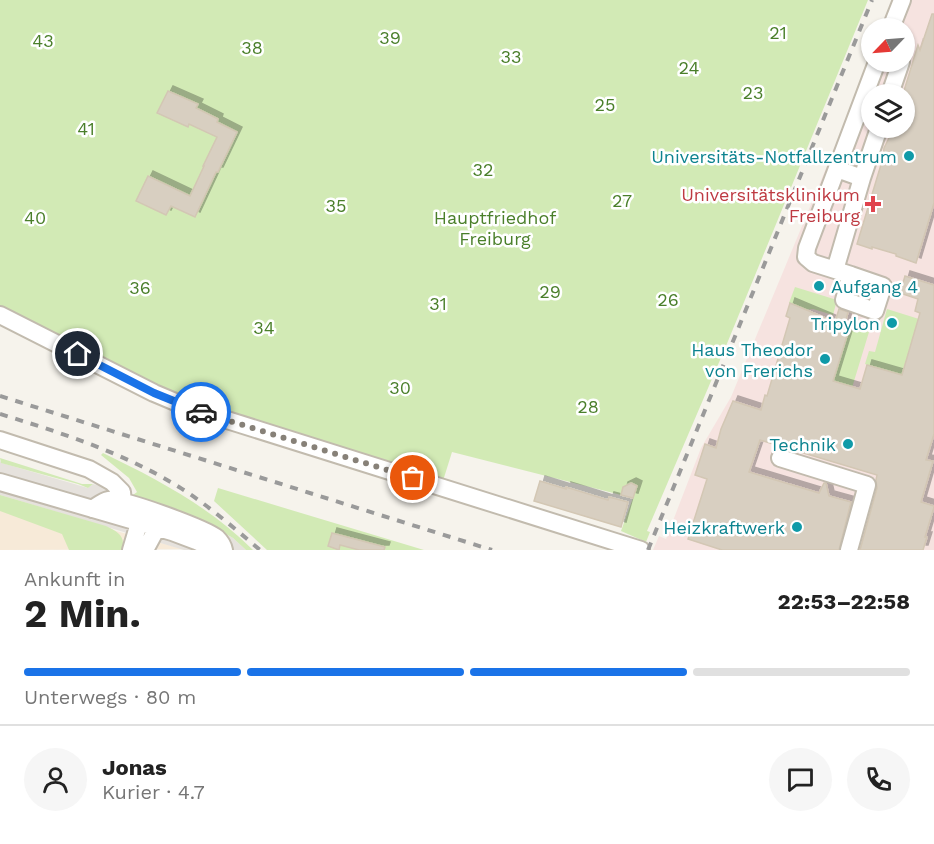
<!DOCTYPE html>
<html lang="de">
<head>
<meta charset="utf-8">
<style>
	body { margin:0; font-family:"Work Sans",sans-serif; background:#f6f6f6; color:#222; height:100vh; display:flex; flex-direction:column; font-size:22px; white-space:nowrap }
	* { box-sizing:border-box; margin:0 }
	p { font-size:20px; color:#767676 }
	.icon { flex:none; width:33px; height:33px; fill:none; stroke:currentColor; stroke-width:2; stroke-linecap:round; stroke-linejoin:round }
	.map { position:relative; height:550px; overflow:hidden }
	.side { display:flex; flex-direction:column; background:#fff; flex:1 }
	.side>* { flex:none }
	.needle { width:39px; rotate:245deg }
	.fabs { position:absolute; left:861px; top:18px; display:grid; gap:12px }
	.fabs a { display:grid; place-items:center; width:54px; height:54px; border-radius:50%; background:#fff; box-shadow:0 2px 4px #0004; font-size:30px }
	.pin { position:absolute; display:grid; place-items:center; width:51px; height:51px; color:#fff; margin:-26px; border:3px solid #fff; border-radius:50%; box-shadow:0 2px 6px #0007 }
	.courier { position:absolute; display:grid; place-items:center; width:60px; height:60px; margin:-30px; border:4px solid #1a73e8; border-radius:50%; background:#fff; color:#222; box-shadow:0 2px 8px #0007 }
	.overview em { font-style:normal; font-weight:700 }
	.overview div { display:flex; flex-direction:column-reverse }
	.overview { display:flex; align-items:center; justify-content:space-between; height:102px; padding:0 24px }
	h1 { font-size:39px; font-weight:700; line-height:45px }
	.bar { display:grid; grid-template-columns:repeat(4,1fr); gap:9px 6px; align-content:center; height:72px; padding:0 24px }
	.bar i { height:8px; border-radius:4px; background:#e0e0e0 }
	.bar .current { background:#1a73e8 }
	.bar p { grid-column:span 4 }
	.line { display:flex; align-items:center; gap:15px; padding:0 24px; border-top:2px solid #e0e0e0 }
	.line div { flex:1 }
	.round { display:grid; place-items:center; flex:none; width:63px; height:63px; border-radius:32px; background:#f6f6f6 }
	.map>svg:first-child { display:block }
</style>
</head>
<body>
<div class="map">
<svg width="934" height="550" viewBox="0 0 934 550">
	<defs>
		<filter id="shadow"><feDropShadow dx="5" dy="-5" stdDeviation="0" flood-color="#0004"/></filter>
	</defs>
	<rect width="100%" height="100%" fill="#f6f3ec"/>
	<path fill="#f7ead8" d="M0,495L106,526L116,531L183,549L0,550Z"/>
	<path fill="#e6e2dd" d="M0,461L2,463L88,488L93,484L133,495L204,521L233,538L246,550H184L0,495Z"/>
	<path fill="#f6e3e0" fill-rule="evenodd" d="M897,0H934V550H653L659,536L666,539L701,448L731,397L871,60L872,62H904V28H885ZM872,94H904V128H872Z"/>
	<path fill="#d2eab5" d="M0,0H868L726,346L647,531L650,532L646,542L621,531L633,498L452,452L442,484L194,405L0,309Z
		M795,287L837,300L833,315L813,309L806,310L789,303Z
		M887,309L919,319L901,381L896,374L865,364L869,351L875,352Z
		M853,325L869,332L851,391L825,407L850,326L852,327Z
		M103,453C157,479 210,507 253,550H246L233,538L204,521L133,495L137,492L129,478L101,455Z
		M0,458L82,484H93L88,488L78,484L1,463Z
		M218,488L424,550H267L214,501Z
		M0,495L106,526C118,532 126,536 122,550H69L62,534L0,511Z"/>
	<path fill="#d8cfc1" stroke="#d3c7b4" stroke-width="1.5" filter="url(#shadow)" d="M932,14H934V203L916,263L896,256V254L872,247V249L857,244L883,158L884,148L889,138L893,128H904V94H903L918,45L920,50Z
		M168,91L198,104L196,108L218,119L217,122L237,132L218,172H216L195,217L171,206L166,215L136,201L148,176L190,196L204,166H203L217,137L189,124L188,127L157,113Z
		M905,276L934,285V434L926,460L933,461L921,502L934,506V507L925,537H927L923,550H860L877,488L876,480L877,475L760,440L749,472L819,493L824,483H826L829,496L851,502L839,550H722L688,539L707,479L695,475L705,444L716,448L721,429L733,401L761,410L765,395L767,396L790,318L786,316L790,303L835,322L839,309L848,312L845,324L850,326L833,381L860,389L867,365L902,375L920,313L915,311L918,299L900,293Z
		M540,481L566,489V487L608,500L609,497L628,502L621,527L534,501Z
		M631,483L637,486L633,498L621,495L623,487Z
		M332,533L385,547L384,550H359L340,545L339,550L328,546Z"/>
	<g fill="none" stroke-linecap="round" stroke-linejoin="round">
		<g stroke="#c2bbae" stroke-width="20">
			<path id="minor" d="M891,28L902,0
				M890,94L901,62
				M837,169L862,178L879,128
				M835,270L862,178
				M851,275L883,286L875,311L844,300L851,275L813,263L806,257L807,248L877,62
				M0,315L154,393L192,409L641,550
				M0,440L89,469L112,482L122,492L123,502
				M780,458L867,485L849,550
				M0,482L172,532L196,541L217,550
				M92,509C97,506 103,501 108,500C121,497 206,529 217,538C221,542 223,545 224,550
				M131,550L139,523
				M145,550L157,528"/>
		</g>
		<use href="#minor" stroke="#fff" stroke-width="16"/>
		<path stroke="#9a9a9a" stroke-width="4" stroke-dasharray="8 8" stroke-linecap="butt" d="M0,396L492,550
			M0,414C62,433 124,453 179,487C208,505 234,528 260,550
			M648,550L872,0"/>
	</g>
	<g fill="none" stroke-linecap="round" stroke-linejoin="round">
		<path stroke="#878178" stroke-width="6" stroke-dasharray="0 10.8" d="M201,412L413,478"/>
		<path stroke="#1a73e8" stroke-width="8" d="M78,354L154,393L201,412"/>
	</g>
	<g fill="#0f9aa8" stroke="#fff" stroke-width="2">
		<circle cx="909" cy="156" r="6"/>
		<circle cx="819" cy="286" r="6"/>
		<circle cx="892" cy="323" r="6"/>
		<circle cx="825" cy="359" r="6"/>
		<circle cx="848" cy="444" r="6"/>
		<circle cx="797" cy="527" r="6"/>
	</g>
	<path fill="#e0444e" stroke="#fff" stroke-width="2" d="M870 195h6v6h6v6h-6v6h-6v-6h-6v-6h6z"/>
	<g text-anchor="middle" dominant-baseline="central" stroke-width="5" stroke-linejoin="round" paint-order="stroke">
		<g font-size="18" fill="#4a7f2a" stroke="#fff">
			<text x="778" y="32">21</text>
			<text x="390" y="37">39</text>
			<text x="43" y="40">43</text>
			<text x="252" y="47">38</text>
			<text x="511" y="56">33</text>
			<text x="689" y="67">24</text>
			<text x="753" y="92">23</text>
			<text x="605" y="104">25</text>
			<text x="86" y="128">41</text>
			<text x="483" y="169">32</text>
			<text x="622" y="200">27</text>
			<text x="336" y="205">35</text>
			<text x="35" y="217">40</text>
			<text x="495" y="217">Hauptfriedhof<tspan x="495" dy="21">Freiburg</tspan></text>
			<text x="140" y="287">36</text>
			<text x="550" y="291">29</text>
			<text x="668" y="299">26</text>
			<text x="438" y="303">31</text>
			<text x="264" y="327">34</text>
			<text x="400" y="387">30</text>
			<text x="588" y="406">28</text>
		</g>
		<g font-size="18" fill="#0d838f" stroke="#fff" text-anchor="end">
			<text x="897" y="156">Universitäts-Notfallzentrum</text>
			<text x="831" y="286" text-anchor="start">Aufgang 4</text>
			<text x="880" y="323">Tripylon</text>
			<text x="813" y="349">Haus Theodor<tspan x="813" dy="21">von Frerichs</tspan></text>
			<text x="836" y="444">Technik</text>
			<text x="785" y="527">Heizkraftwerk</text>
		</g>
		<g font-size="18" fill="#be3a42" stroke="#fff" text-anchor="end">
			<text x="860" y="194">Universitätsklinikum<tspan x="860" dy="21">Freiburg</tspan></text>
		</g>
	</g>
</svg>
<div class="fabs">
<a><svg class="needle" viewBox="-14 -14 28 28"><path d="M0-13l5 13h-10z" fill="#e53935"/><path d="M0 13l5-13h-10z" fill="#767676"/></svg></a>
<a><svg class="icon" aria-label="layers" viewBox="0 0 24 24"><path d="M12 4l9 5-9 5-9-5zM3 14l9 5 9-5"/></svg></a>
</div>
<div class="pin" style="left:413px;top:478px;background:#ea580c"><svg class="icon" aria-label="bag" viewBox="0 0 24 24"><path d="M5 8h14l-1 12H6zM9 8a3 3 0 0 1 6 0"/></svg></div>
<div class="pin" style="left:78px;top:354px;background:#1f2937"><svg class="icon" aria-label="home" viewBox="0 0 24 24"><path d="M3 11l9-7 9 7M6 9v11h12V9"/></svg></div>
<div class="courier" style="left:201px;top:412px"><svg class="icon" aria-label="car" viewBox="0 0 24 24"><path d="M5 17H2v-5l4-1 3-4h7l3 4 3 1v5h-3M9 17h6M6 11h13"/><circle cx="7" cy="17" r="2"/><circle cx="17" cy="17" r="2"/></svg></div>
</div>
<section class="side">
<div class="overview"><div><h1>2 Min.</h1><p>Ankunft in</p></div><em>22:53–22:58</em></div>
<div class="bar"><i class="current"></i><i class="current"></i><i class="current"></i><i></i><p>Unterwegs · 80 m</p></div>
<div class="line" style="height:108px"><a class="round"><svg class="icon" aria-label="person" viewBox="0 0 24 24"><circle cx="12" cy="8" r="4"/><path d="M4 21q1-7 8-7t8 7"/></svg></a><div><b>Jonas</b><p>Kurier · 4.7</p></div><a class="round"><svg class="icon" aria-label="chat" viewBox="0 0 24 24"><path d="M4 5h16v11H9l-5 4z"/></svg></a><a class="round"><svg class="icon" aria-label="phone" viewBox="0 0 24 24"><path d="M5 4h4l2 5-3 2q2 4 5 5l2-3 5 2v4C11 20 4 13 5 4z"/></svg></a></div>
</section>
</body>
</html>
